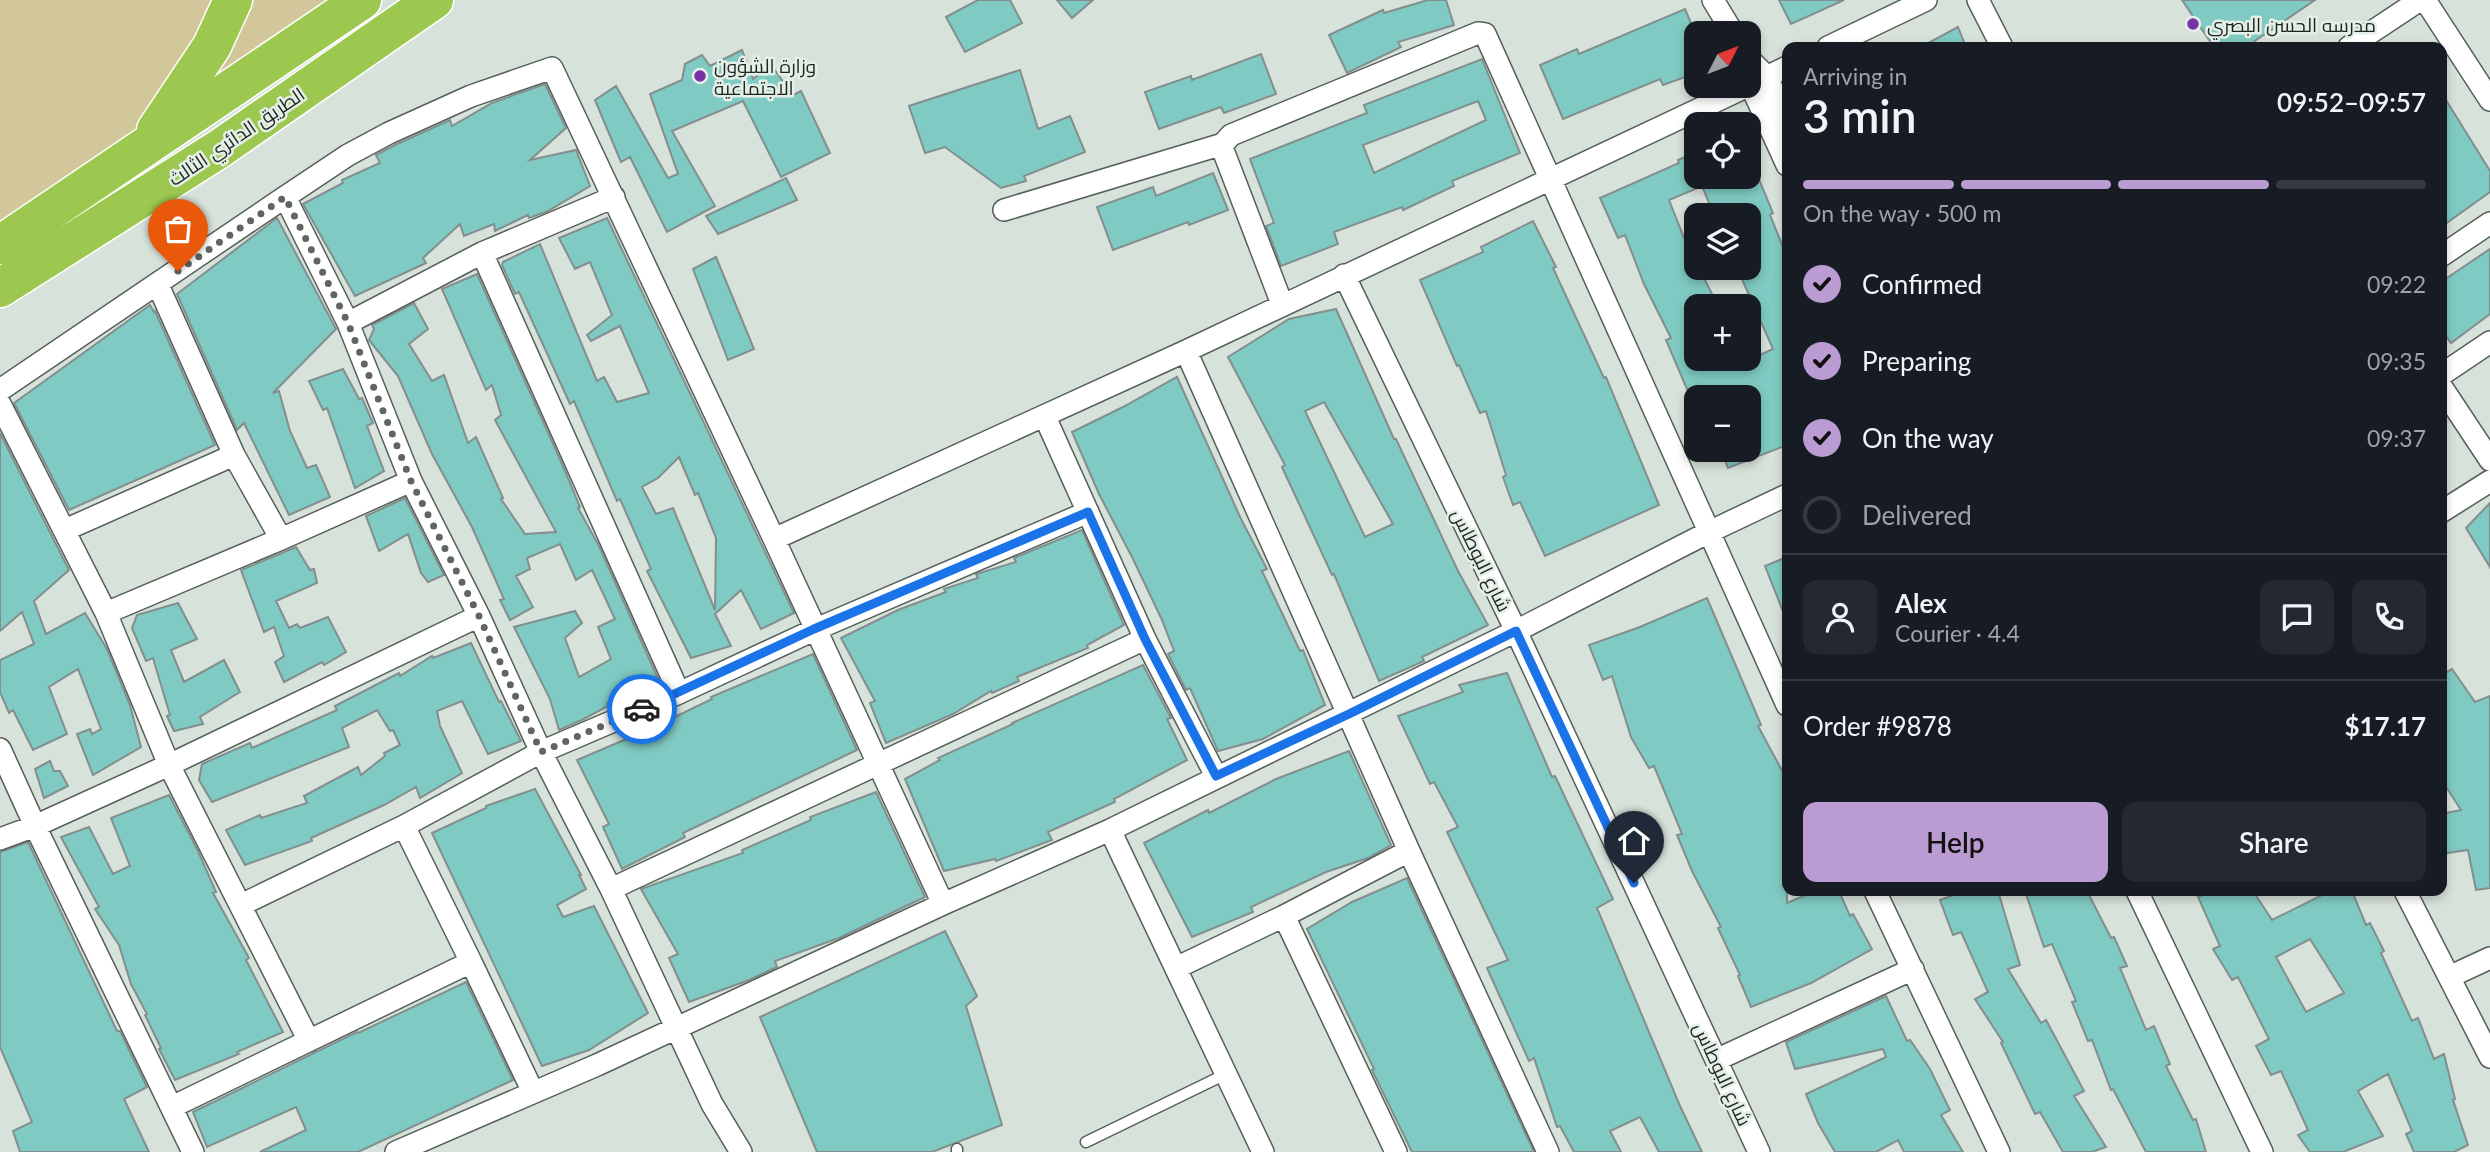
<!DOCTYPE html>
<html lang="en">
<head>
<meta charset="utf-8">
<style>
	body { margin:0; font-family:Lato,Cairo,sans-serif; background:#242831; color:#f1f3f6; height:100vh; display:flex; flex-direction:column; font-size:26px; white-space:nowrap }
	* { box-sizing:border-box; margin:0 }
	p { font-size:23px; color:#9ea1a6 }
	.icon { flex:none; width:38px; height:38px; fill:none; stroke:currentColor; stroke-width:2; stroke-linecap:round; stroke-linejoin:round }
	.map { position:relative; flex:1; overflow:hidden }
	.sheet { position:absolute; left:1782px; top:42px; width:665px; height:854px; display:flex; flex-direction:column; background:#171b24; border-radius:14px; box-shadow:0 4px 10px #0003 }
	.sheet>* { flex:none }
	.needle { width:46px; rotate:48deg }
	.controls { position:absolute; left:1684px; top:21px; display:grid; gap:14px }
	.controls a { display:grid; place-items:center; width:77px; height:77px; border-radius:14px; background:#171b24; box-shadow:0 4px 10px #0003; font-size:35px }
	.pin { position:absolute; display:grid; place-items:center; width:60px; height:60px; color:#fff; margin:-72px -30px; border-radius:50% 50% 50% 0; rotate:-45deg; box-shadow:0 0 7px #0007 }
	.pin .icon { rotate:45deg }
	.courier { position:absolute; display:grid; place-items:center; width:70px; height:70px; margin:-35px; border:5px solid #1a73e8; border-radius:50%; background:#fff; color:#222; box-shadow:0 2px 9px #0007 }
	.headline em { font-style:normal; font-weight:600 }
	.headline div { display:flex; flex-direction:column-reverse }
	.headline { display:flex; align-items:center; justify-content:space-between; height:119px; padding:0 21px }
	h1 { font-size:46px; font-weight:600; line-height:52px }
	.bar { display:grid; grid-template-columns:repeat(4,1fr); gap:10px 7px; align-content:center; height:84px; padding:0 21px }
	.bar i { height:9px; border-radius:5px; background:#363941 }
	.bar .on { background:#bb9cd2 }
	.bar p { grid-column:span 4 }
	.line { display:flex; align-items:center; gap:18px; padding:0 21px; border-top:2px solid #363941 }
	.line div { flex:1 }
	.round { display:grid; place-items:center; flex:none; width:74px; height:74px; border-radius:14px; background:#242831 }
	ol { padding:0 21px; list-style:none }
	li { display:flex; align-items:center; gap:21px; height:77px }
	li p { margin-inline-start:auto }
	li .icon { padding:7px; border-radius:50%; background:#bb9cd2; color:#111; stroke-width:4 }
	li:last-child { color:#9ea1a6 }
	li i { width:38px; height:38px; border:4px solid #363941; border-radius:50% }
	.action { display:flex; gap:14px; margin-top:auto; padding:14px 21px }
	.action a { flex:1; height:80px; border-radius:14px; background:#bb9cd2; color:#111; font-size:28px; font-weight:600; line-height:80px; text-align:center }
	.action a+a { background:#242831; color:#f1f3f6 }
	.map>svg:first-child { display:block }
</style>
</head>
<body>
<div class="map">
<svg width="2490" height="1152" viewBox="0 0 2490 1152">
	<rect width="100%" height="100%" fill="#d7e2da"/>
	<path fill="#d2c79a" d="M0,0H226L142,139L0,233Z
		M235,0H352L155,138Z"/>
	<path fill="#7fcac2" stroke="#828f8e" stroke-width="2" fill-rule="evenodd" d="M978,0H1010L1022,23L965,52L946,17Z
		M1057,0H1093L1072,18Z
		M1428,0H1446L1454,25L1398,42L1401,47L1347,73L1329,35L1383,10L1384,13Z
		M1779,0H1844L1791,24Z
		M2182,0H2315L2246,47H2214Z
		M1685,9L1696,35V73L1663,85L1660,79L1563,119L1540,65L1577,49L1579,54Z
		M1958,27L1966,47H1921Z
		M742,50L753,79L771,65L793,95L801,91L830,153L781,177L743,101L672,131L715,206L667,232L630,157L621,162L595,100L616,86L668,178L678,174L650,94L682,80L685,64L702,55L710,66Z
		M1261,54L1276,94L1224,113L1221,107L1159,129L1145,92L1191,76L1192,80Z
		M1482,59L1520,153L1452,181L1454,186L1403,210L1402,207L1334,232L1338,244L1281,266L1266,226L1274,223L1250,159L1367,113L1364,105ZM1478,101L1486,120L1374,173L1363,145Z
		M1020,70L1038,129L1070,116L1085,152L1024,176L1026,181L1001,188L945,147L925,153L909,106Z
		M545,84L566,128L530,160L576,150L590,186L548,211L529,218L528,215L495,231L494,224L464,236L460,224L423,258L426,263L355,296L303,204L343,183L342,180L380,163L376,155L395,145L450,120L452,126L492,103Z
		M2441,92L2490,171V192L2441,227Z
		M1696,152V177H1758L1773,213L1770,215L1787,257V445L1728,468L1721,450H1748V397H1701L1696,385V410L1666,340L1671,338L1644,284L1625,235L1618,238L1600,198L1679,163L1678,160ZM1702,186L1714,215H1748V268H1737L1773,349L1751,359H1696V306L1714,298L1701,272L1698,273L1669,200Z
		M1213,173L1228,210L1189,225L1188,222L1113,250L1097,207L1153,187L1156,196Z
		M786,178L797,200L718,234L706,216Z
		M277,218L336,329L273,393L279,391L290,431L307,468L316,465L330,497L289,515L244,423L237,430L177,294Z
		M607,218L794,613L761,629L741,590L715,614L731,646L691,658L647,571L651,569L620,499L617,501L574,401L570,404L519,292L515,294L502,265L503,262L540,244L597,381L604,377L617,402L649,393L620,326L591,341L587,335L612,315L590,262L575,269L559,238ZM679,457L695,495L698,493L716,538L715,610L673,508L656,514L642,487L658,478Z
		M1533,221L1556,267L1553,268L1604,378L1606,377L1659,505L1545,556L1520,502L1513,505L1503,477L1506,475L1486,411L1480,413L1459,365L1457,366L1420,280L1483,252L1481,247Z
		M2490,249V314L2451,343L2441,329V282Z
		M716,257L754,349L728,360L693,269Z
		M477,274L563,466L580,507L578,508L599,546L659,681L607,703L608,706L582,720L559,730L550,699L514,627L575,611L582,623L565,638L579,677L611,659L598,627L615,619L592,570L576,580L560,544L527,558L530,569L516,576L533,607L510,620L500,600L504,599L472,527L432,454L398,376L369,340L374,329L372,325L414,303L428,329L409,344L432,381L444,375L468,443L476,437L503,498L501,499L525,534L556,532L495,420L501,415L492,385L486,390L442,289Z
		M150,305L154,312L155,311L215,445L69,510L14,403Z
		M1336,309L1394,439H1396L1458,571L1488,625L1422,657L1424,661L1379,681L1334,574L1332,575L1282,467L1285,465L1228,357L1289,319ZM1324,402L1393,524L1365,537L1305,411Z
		M343,369L359,399L362,398L373,423L367,426L384,471L355,488L327,408L323,410L309,381Z
		M1177,377L1241,519L1267,569L1262,571L1300,651L1303,650L1325,705L1263,739L1218,751L1190,688L1186,690L1168,654L1174,651L1162,620L1133,559L1099,494L1072,432L1123,407Z
		M0,433L69,570L34,601L46,634L85,613L107,649L130,705L141,747L93,775L77,734L90,729L92,734L101,729L78,669L49,687L67,734L33,750L13,710L9,713L0,692V660L34,644L22,612L0,631Z
		M405,498L444,575L428,582L421,573L408,534L379,551L366,516Z
		M2490,503V567L2466,528Z
		M1082,530L1124,625L1087,645L1088,648L1017,677L1019,681L992,693L991,691L953,714L886,743L870,703L875,701L841,638L898,610L946,592L944,589L978,578L976,574L1016,562L1014,558Z
		M296,547L310,570L314,569L317,583L276,601L289,628L297,624L300,628L328,617L346,652L324,665L322,662L284,682L275,662L284,656L274,627L264,632L241,570Z
		M1787,557V619H1786L1765,566Z
		M1707,598L1761,725L1758,726L1787,780V903L1815,891H1839L1850,916L1853,914L1872,949L1811,983L1751,1007L1738,976L1740,975L1718,928L1721,927L1692,871L1677,835L1682,834L1654,766L1649,768L1631,737L1612,676L1603,680L1589,645L1640,627Z
		M178,603L197,639L171,650L184,682L224,660L240,692L200,717L203,724L174,731L167,716L170,715L153,658L146,661L132,628L137,615Z
		M471,643L499,702L501,701L521,741L488,754L462,701L437,711L440,726L462,773L420,798L416,787L384,805L311,838L312,841L245,865L226,830L260,815L261,818L307,803L304,796L358,767L361,775L385,756L384,753L400,745L393,730L390,731L377,710L342,728L349,747L212,802L199,780L202,764L250,743L252,748L337,710L335,706L399,673L400,676L432,656L433,658Z
		M813,654L857,750L683,833L685,837L622,869L603,827L609,824L577,760L650,729L712,699L711,697Z
		M1143,665L1171,718L1167,719L1187,760L1114,799L1115,802L1048,832L1052,840L996,861L995,859L944,871L905,779L940,760L938,758L1013,724L1012,723Z
		M2452,669L2475,702L2490,696V888L2476,890L2468,850L2441,854V814L2461,810L2441,779V675Z
		M1507,673L1552,777L1555,776L1613,899L1597,908L1680,1106L1702,1152H1659L1640,1117L1610,1131L1621,1152H1574L1560,1126L1557,1127L1534,1058L1529,1061L1487,968L1508,960L1447,832L1458,827L1434,782L1430,784L1398,716L1463,692L1459,685Z
		M1349,751L1391,845L1368,858L1326,872L1251,907L1253,912L1192,937L1144,843L1208,810L1209,813L1276,779Z
		M50,761L54,771H60L68,786L44,798L35,769Z
		M535,789L581,875H579L586,889L557,905L563,917L594,906L648,1013L589,1050L542,1066L432,833L486,808V806Z
		M876,792L925,897L839,938L775,961L777,967L749,980L689,1002L669,958L678,954L641,889L743,853L742,850L811,820L810,817Z
		M169,795L198,851L216,892L213,893L249,958L246,960L283,1032L237,1052L239,1054L175,1080L159,1049L161,1048L145,1015L147,1014L131,984L119,945L95,909L99,907L61,837L89,827L113,874L130,866L111,818Z
		M28,842L117,1031H120L147,1087L124,1099L149,1152H20L13,1131L32,1122L0,1047V852Z
		M1407,878L1534,1152H1412L1372,1070L1374,1069L1307,929L1352,902Z
		M1964,891H1998L2020,965L2008,969L2041,1023L2046,1020L2084,1091L2074,1096L2106,1147L2092,1152H2063L2040,1112L2035,1114L2001,1043L2003,1042L1975,999L1988,992L1961,932L1953,935L1940,900Z
		M2025,891H2087L2111,938L2114,937L2127,966L2120,968L2146,1030L2154,1026L2170,1064L2166,1066L2193,1120L2196,1119L2206,1152H2146L2113,1089L2111,1090L2092,1040L2088,1041L2072,1002L2076,1001L2052,944L2044,947Z
		M2212,891H2253L2272,920L2330,891H2352L2366,925L2370,923L2384,951L2381,953L2412,1021L2418,1018L2434,1059L2444,1054L2455,1099L2453,1100L2468,1145L2454,1152H2414L2406,1134L2412,1131L2388,1074L2358,1091L2383,1136L2343,1152H2310L2298,1135L2308,1130L2281,1071L2271,1075L2256,1046L2269,1039L2238,977L2232,980L2213,949L2220,946L2198,897ZM2310,939L2344,993L2306,1012L2276,957Z
		M945,931L977,996L966,1006L1002,1125L932,1152H817L760,1017Z
		M466,982L513,1080L358,1152H260L306,1130L296,1107L207,1147L193,1112L357,1032L358,1033Z
		M1886,996L1907,1041L1910,1040L1930,1069L1950,1110L1941,1115L1963,1152H1904L1898,1140L1876,1152H1835L1818,1123L1806,1094L1886,1057L1883,1049L1795,1069L1786,1042Z"/>
	<g fill="none" stroke-linecap="round" stroke-linejoin="round">
		<g stroke="#56605a" stroke-width="13">
			<path id="lane" d="M1086,1142L1226,1074
				M957,1149V1152"/>
		</g>
		<g stroke="#56605a" stroke-width="24">
			<path id="street" d="M1713,0L1733,33
				M1978,0L2002,47
				M2425,0L2490,100
				M1828,47L1926,0
				M2349,47L2420,0
				M1748,58L1767,77L1787,121
				M1748,73L1750,84L1787,165
				M1754,83L1787,67
				M285,197L348,155L389,133L471,96L552,68L774,539
				M1004,210L1223,144
				M482,253L679,693
				M2441,256L2490,223
				M1344,275L1516,631L1759,1152
				M1282,304L1223,150V144L1231,135L1478,33L1485,34L1787,705
				M348,323L482,253L614,197
				M1186,351L1409,851L1548,1152
				M2441,375L2490,342
				M2441,386L2490,460
				M0,390L285,197L348,323L411,481L479,616L541,752L611,889L712,1104L741,1152
				M0,404L106,613L169,765L309,1041
				M1045,417L1145,639L1216,776
				M234,455L281,539
				M2441,512L2490,481
				M65,530L234,455L158,285
				M106,613L281,539L411,481
				M0,749L35,826L193,1152
				M404,826L471,962
				M1110,830L1263,1152
				M0,839L35,826L169,765L479,616
				M611,889L1145,639
				M1875,891L1999,1152
				M2137,891L2262,1152
				M2405,891L2490,1057
				M943,904L1110,830L1516,631L1709,532L1787,495
				M241,905L404,826L541,752L679,693L814,630L1088,512
				M1176,968L1284,916
				M2449,977L2490,958
				M1716,1060L1913,969
				M172,1107L471,962L533,1092
				M396,1152L597,1065L943,904L774,539L1186,351L1748,86
				M1396,1152L1284,916L1409,851"/>
		</g>
		<g stroke="#fff" stroke-width="41">
			<path id="highway" d="M156,130L212,46L233,0
				M0,245L362,0
				M0,288L219,149L434,0"/>
		</g>
		<use href="#lane" stroke="#fff" stroke-width="10"/>
		<use href="#street" stroke="#fff" stroke-width="21"/>
		<use href="#highway" stroke="#9dc84f" stroke-width="38"/>
	</g>
	<g fill="none" stroke-linecap="round" stroke-linejoin="round">
		<path stroke="#5f6662" stroke-width="7" stroke-dasharray="0 12.6" d="M178,271L285,197L348,323L411,481L479,616L541,752L642,709"/>
		<path stroke="#1a73e8" stroke-width="9" d="M642,709L814,629L1088,512L1145,639L1216,776L1349,714L1516,631L1634,883"/>
	</g>
	<g fill="#7832a5" stroke="#e4efe7" stroke-width="2.5">
		<circle cx="2193" cy="24" r="7"/>
		<circle cx="700" cy="76" r="7"/>
	</g>
	<g text-anchor="middle" dominant-baseline="central" stroke-width="5" stroke-linejoin="round" paint-order="stroke">
		<g font-size="19" fill="#1f2421" stroke="#e4efe7" text-anchor="start">
			<text x="2207" y="24">مدرسه الحسن البصري</text>
			<text x="714" y="65">وزارة الشؤون<tspan x="714" dy="22">الاجتماعية</tspan></text>
		</g>
		<g font-size="19" fill="#1f2421" stroke="#e4efe7">
			<text transform="translate(236 136) rotate(-34)">الطريق الدائري الثالث</text>
			<text transform="translate(1482 560) rotate(64)">شارع البوطاس</text>
			<text transform="translate(1723 1074) rotate(65)">شارع البوطاس</text>
		</g>
	</g>
</svg>
<div class="controls">
<a><svg class="needle" viewBox="-14 -14 28 28"><path d="M0-13l5 13h-10z" fill="#e53935"/><path d="M0 13l5-13h-10z" fill="#9ea1a6"/></svg></a>
<a><svg class="icon" aria-label="locate" viewBox="0 0 24 24"><circle cx="12" cy="12" r="6"/><path d="M12 2v4M12 18v4M2 12h4M18 12h4"/></svg></a>
<a><svg class="icon" aria-label="layers" viewBox="0 0 24 24"><path d="M12 4l9 5-9 5-9-5zM3 14l9 5 9-5"/></svg></a>
<a>+</a>
<a>−</a>
</div>
<div class="pin" style="left:178px;top:271px;background:#ea580c"><svg class="icon" aria-label="bag" viewBox="0 0 24 24"><path d="M5 8h14l-1 12H6zM9 8a3 3 0 0 1 6 0"/></svg></div>
<div class="pin" style="left:1634px;top:883px;background:#1f2937"><svg class="icon" aria-label="home" viewBox="0 0 24 24"><path d="M3 11l9-7 9 7M6 9v11h12V9"/></svg></div>
<div class="courier" style="left:642px;top:709px"><svg class="icon" aria-label="car" viewBox="0 0 24 24"><path d="M5 17H2v-5l4-1 3-4h7l3 4 3 1v5h-3M9 17h6M6 11h13"/><circle cx="7" cy="17" r="2"/><circle cx="17" cy="17" r="2"/></svg></div>
<section class="sheet">
<div class="headline"><div><h1>3 min</h1><p>Arriving in</p></div><em>09:52–09:57</em></div>
<div class="bar"><i class="on"></i><i class="on"></i><i class="on"></i><i></i><p>On the way · 500 m</p></div>
<ol>
<li><svg class="icon" aria-label="check" viewBox="0 0 24 24"><path d="M5 12l5 5 9-10"/></svg>Confirmed<p>09:22</p></li>
<li><svg class="icon" aria-label="check" viewBox="0 0 24 24"><path d="M5 12l5 5 9-10"/></svg>Preparing<p>09:35</p></li>
<li><svg class="icon" aria-label="check" viewBox="0 0 24 24"><path d="M5 12l5 5 9-10"/></svg>On the way<p>09:37</p></li>
<li><i></i>Delivered</li>
</ol>
<div class="line" style="height:126px"><a class="round"><svg class="icon" aria-label="person" viewBox="0 0 24 24"><circle cx="12" cy="8" r="4"/><path d="M4 21q1-7 8-7t8 7"/></svg></a><div><b>Alex</b><p>Courier · 4.4</p></div><a class="round"><svg class="icon" aria-label="chat" viewBox="0 0 24 24"><path d="M4 5h16v11H9l-5 4z"/></svg></a><a class="round"><svg class="icon" aria-label="phone" viewBox="0 0 24 24"><path d="M5 4h4l2 5-3 2q2 4 5 5l2-3 5 2v4C11 20 4 13 5 4z"/></svg></a></div>
<div class="line" style="height:91px"><div>Order #9878</div><b>$17.17</b></div>
<div class="action"><a>Help</a><a>Share</a></div>
</section>
</div>
</body>
</html>
